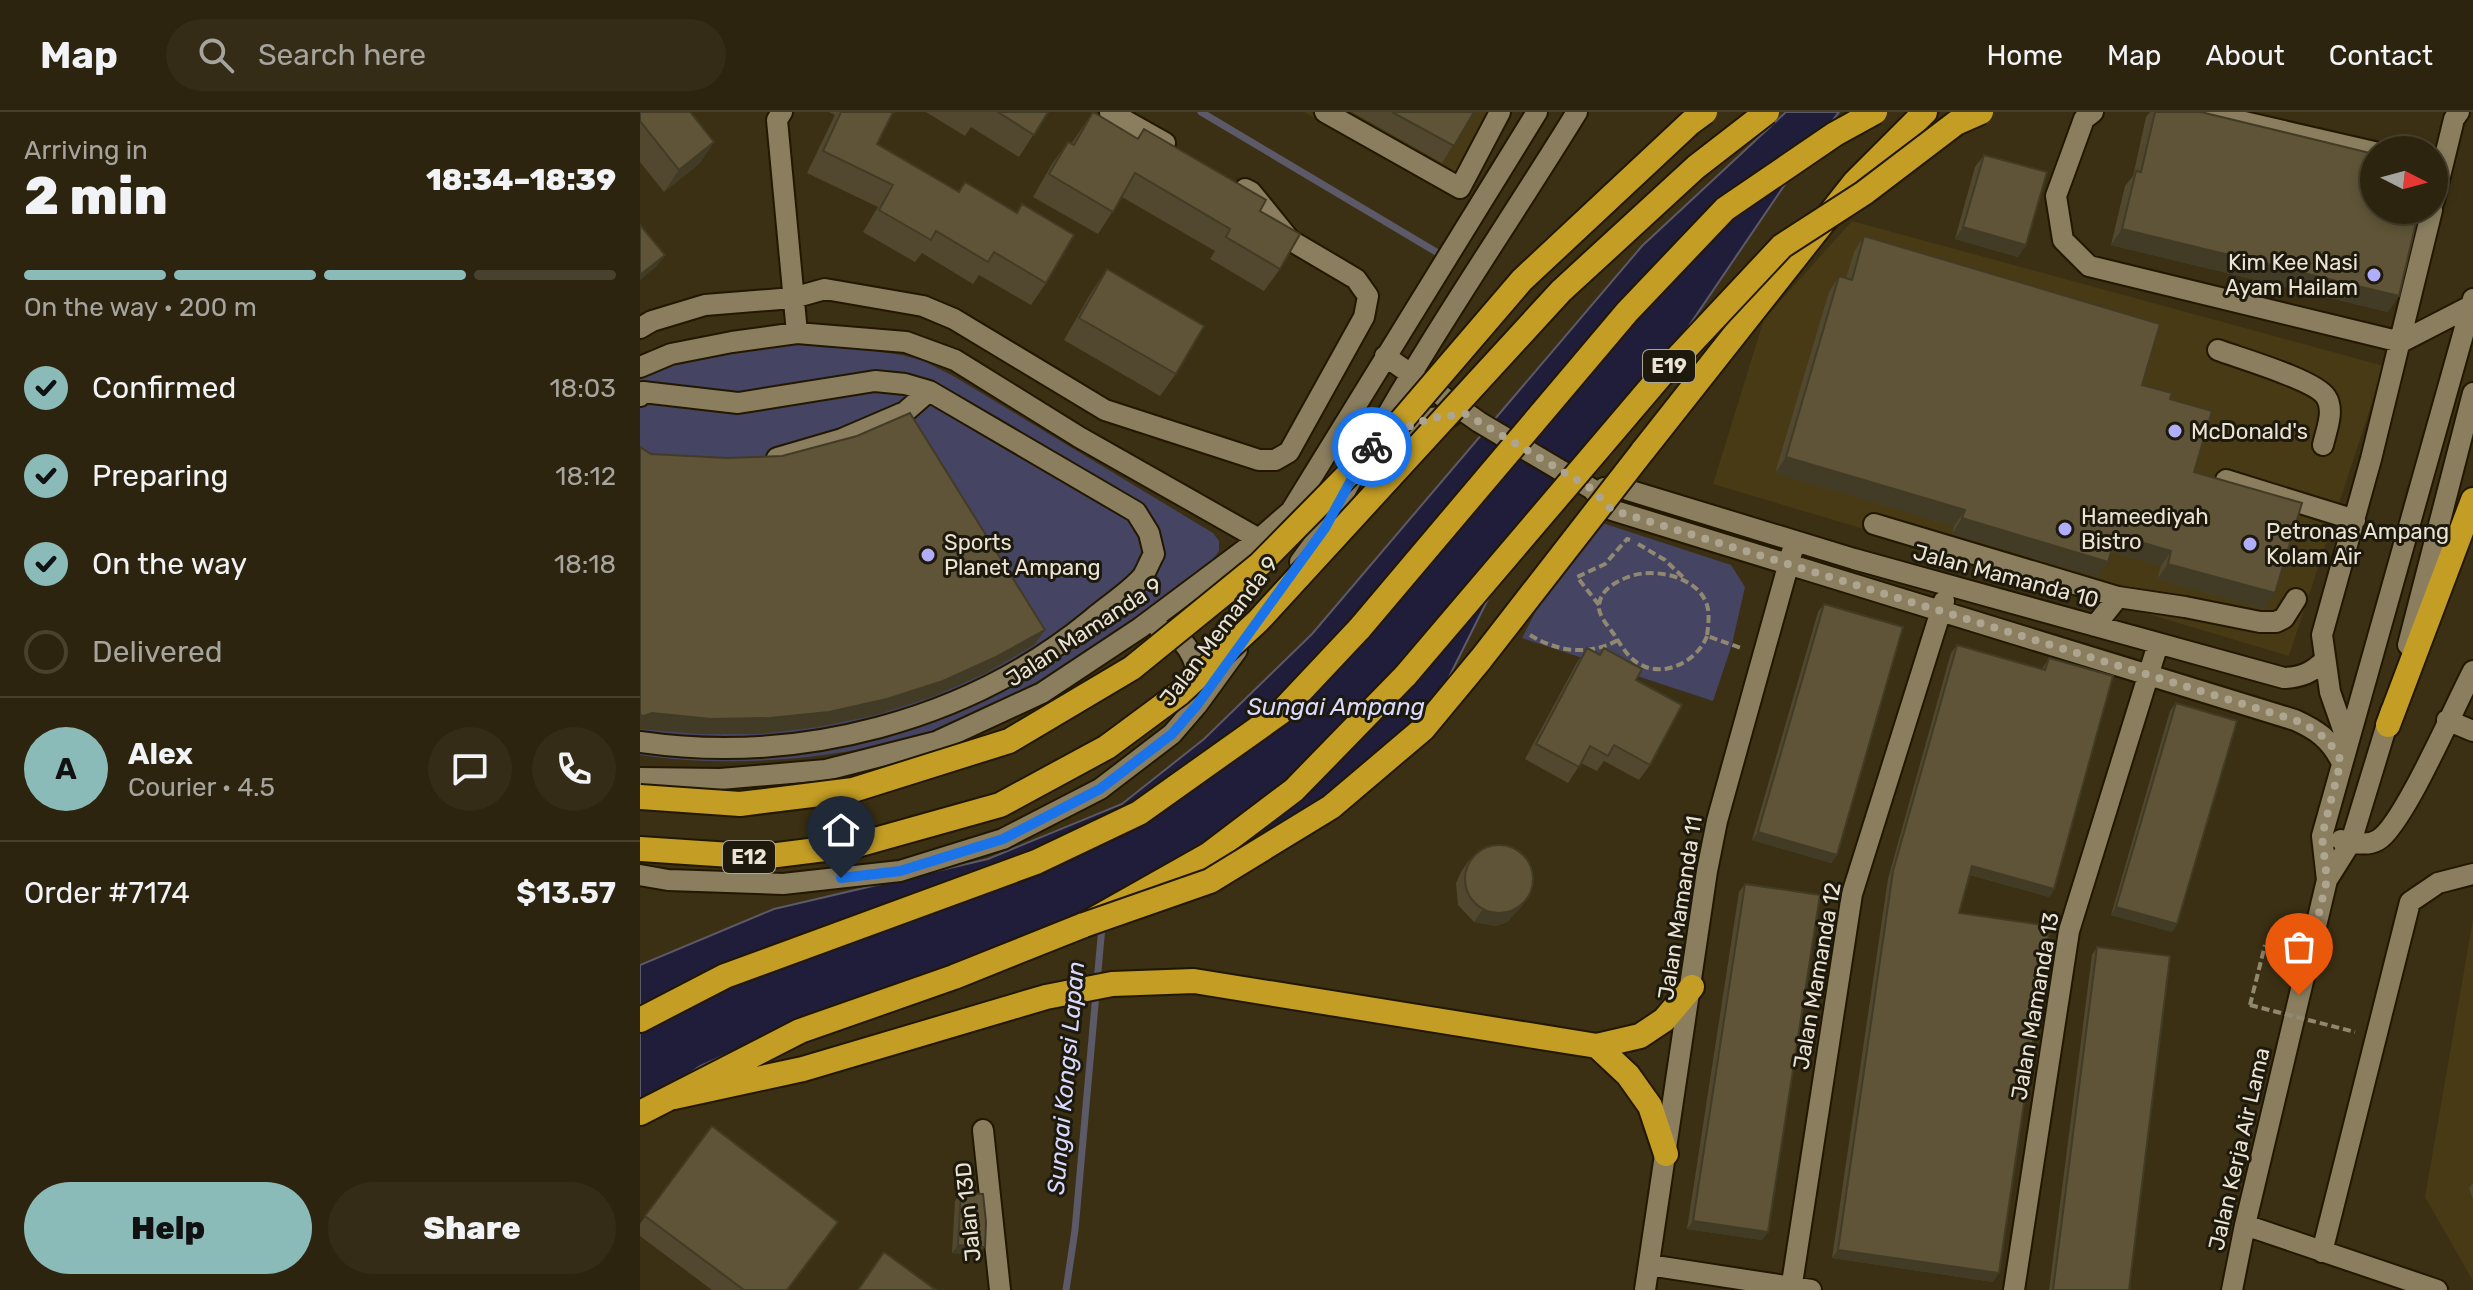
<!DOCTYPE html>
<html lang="en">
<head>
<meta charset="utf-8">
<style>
	body { margin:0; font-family:Rubik,sans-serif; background:#342c17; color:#f1f3f6; height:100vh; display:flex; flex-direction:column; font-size:30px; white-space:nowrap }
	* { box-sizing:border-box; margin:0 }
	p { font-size:26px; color:#a6a49e }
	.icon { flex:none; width:44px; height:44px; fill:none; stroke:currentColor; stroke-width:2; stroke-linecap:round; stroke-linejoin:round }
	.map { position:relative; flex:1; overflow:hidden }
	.panel { display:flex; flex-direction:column; background:#2c240e; width:640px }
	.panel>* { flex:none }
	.needle { width:52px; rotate:96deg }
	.controls { position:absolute; left:1720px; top:24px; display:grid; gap:16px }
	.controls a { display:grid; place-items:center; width:88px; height:88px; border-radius:50%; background:#2c240e; box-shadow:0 4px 12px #0003,0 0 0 2px #48412e; font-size:40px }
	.pin { position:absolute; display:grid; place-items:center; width:68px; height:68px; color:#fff; margin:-82px -34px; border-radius:50% 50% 50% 0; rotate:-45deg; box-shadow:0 0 8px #0007 }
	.pin .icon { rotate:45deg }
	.courier { position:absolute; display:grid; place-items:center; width:80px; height:80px; margin:-40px; border:6px solid #1a73e8; border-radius:50%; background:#fff; color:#222; box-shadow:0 2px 10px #0007 }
	.headline em { font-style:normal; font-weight:800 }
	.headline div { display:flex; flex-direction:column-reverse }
	.headline { display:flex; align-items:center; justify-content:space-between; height:136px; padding:0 24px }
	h1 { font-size:52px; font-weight:800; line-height:60px }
	.bar { display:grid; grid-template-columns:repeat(4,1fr); gap:12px 8px; align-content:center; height:96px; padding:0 24px }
	.bar i { height:10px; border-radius:6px; background:#48412e }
	.bar .active { background:#8bbbb9 }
	.bar p { grid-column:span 4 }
	.line { display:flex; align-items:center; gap:20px; padding:0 24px; border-top:2px solid #48412e }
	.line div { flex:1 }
	.round { display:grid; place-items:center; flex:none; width:84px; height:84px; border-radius:42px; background:#342c17 }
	ol { padding:0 24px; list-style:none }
	li { display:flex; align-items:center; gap:24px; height:88px }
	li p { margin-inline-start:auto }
	li .icon { padding:8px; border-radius:50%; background:#8bbbb9; color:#111; stroke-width:4 }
	li:last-child { color:#a6a49e }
	li i { width:44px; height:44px; border:4px solid #48412e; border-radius:50% }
	.action { display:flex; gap:16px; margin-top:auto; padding:16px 24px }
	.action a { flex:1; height:92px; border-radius:48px; background:#8bbbb9; color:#111; font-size:32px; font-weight:800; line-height:92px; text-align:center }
	.action a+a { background:#342c17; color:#f1f3f6 }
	header { display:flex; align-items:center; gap:48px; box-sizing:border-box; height:112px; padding:0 40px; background:#2c240e; border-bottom:2px solid #48412e }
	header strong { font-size:38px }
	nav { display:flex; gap:44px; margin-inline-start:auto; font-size:28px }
	.search { width:560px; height:72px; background:#342c17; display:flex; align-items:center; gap:20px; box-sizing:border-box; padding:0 28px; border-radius:44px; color:#a6a49e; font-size:30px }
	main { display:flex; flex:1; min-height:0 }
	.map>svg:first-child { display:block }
</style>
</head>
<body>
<header>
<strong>Map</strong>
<div class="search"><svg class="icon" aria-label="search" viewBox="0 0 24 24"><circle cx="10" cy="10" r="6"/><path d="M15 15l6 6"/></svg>Search here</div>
<nav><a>Home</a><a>Map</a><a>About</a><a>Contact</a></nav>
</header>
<main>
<section class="panel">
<div class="headline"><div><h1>2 min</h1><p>Arriving in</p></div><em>18:34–18:39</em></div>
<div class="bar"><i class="active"></i><i class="active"></i><i class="active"></i><i></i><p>On the way · 200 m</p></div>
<ol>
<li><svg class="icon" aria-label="check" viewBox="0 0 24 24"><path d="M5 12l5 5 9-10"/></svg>Confirmed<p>18:03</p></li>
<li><svg class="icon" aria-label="check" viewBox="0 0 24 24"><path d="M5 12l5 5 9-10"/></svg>Preparing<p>18:12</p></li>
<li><svg class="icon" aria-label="check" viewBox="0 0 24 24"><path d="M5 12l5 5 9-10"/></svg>On the way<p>18:18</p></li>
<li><i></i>Delivered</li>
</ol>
<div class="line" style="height:144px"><b class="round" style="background:#8bbbb9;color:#111">A</b><div><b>Alex</b><p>Courier · 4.5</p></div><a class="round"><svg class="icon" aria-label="chat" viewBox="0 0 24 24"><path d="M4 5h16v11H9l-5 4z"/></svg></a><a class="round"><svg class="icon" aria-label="phone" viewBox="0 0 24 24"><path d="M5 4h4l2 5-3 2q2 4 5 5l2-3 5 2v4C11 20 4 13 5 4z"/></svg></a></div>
<div class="line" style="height:104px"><div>Order #7174</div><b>$13.57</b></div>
<div class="action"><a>Help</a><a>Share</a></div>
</section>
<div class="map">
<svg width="1833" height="1178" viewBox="0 0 1833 1178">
	<rect width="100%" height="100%" fill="#3b3013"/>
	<path fill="#473a14" d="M664,0H868L819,89Z
		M1212,109L1744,254L1649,544L1073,372L1124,207Z
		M1833,807V1169L1785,1085Z"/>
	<path fill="#454462" d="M148,230L185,232L262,243L284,249L315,265L573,421L579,429V439C559,470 512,500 481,521C455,539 429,560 401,576C292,638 124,662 0,643V267C46,243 97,238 148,230Z
		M944,405L1091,453L1105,475L1092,532L1073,589L882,526Z"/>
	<path fill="#1f1d39" stroke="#5c5968" stroke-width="2" d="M1146,0H1199L1152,62L1038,230L853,477L795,593L580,772L461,821L420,830L185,898L60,954L0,996V853L134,797L348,747L482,692L564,627L672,522L1002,134Z"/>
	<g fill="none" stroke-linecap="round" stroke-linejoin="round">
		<path stroke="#5c5968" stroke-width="7" d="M561,0L803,144
			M426,1178L435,1118L462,814"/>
		<g stroke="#221800" stroke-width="24">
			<path id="minor" d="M142,0L137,8L157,221
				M470,0L525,31
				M685,0L820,76L860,0
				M1453,0L1444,7L1416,84L1423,128L1449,154L1761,230L1831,194
				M1561,0L1734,40
				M1794,89L1814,7L1819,0
				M0,216L12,209L65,193L153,186L185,177L283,194L314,207L465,298L619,348H635L649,340L724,205L728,184L716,167L650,128L611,80L605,77
				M1578,238C1599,246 1676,268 1686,285C1695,298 1686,319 1683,333
				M745,244L839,310L952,377L972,398L1655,608C1677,618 1690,627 1701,649
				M0,255L31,242L92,230L157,221L266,230L315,248L439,325L619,427L631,429
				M0,284L3,280L98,291L235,269L265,272L289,279L496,400L509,421L514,442C510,449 507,457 503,464C492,478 466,495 452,507C328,609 159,653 0,630
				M750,323L791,306L811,304
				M730,333C794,219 868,112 937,0
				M137,346L202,327L265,300L289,279
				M1586,368L1715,408
				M964,376L978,375L1214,447L1644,566C1662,565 1671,561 1684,549
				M1234,412L1478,485
				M660,450L685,416L713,365
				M1455,514L1478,485L1545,495L1620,510H1636L1644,506L1656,487
				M520,518C548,523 557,550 560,575
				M1768,533L1833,281
				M1807,608L1833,619
				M1707,629L1690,580L1682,523L1731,347L1792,98
				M0,666L80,667L186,658L296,630L402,581L500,516L619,427L651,399L897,0
				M1701,728C1713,730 1726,735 1738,728C1763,714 1816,591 1833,559
				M0,763L28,768L143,772L260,759L363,727L460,677L532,622L557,593L597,538
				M1687,768L1682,724L1833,187
				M343,1018L360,1178
				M1605,1113L1797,1178
				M1682,1140L1770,790L1798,771L1833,762
				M1009,1153L1171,1178
				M1005,1178L1067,759L1077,709L1155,429
				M1151,1178L1212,782L1304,489
				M1374,1178L1429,819L1518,532
				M1592,1178L1605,1113L1687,768L1711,730L1751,599"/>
		</g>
		<g stroke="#221800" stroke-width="28">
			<path id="highway" d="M1002,340L1215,70L1285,0
				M1748,613L1833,388
				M0,737L121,745L217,733
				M0,908L85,864L396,750L499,701L641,600L720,516
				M957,934L988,963L1010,994L1026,1042
				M34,985L163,957L406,885L472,872L554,869L957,934L1000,924L1024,908L1052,875
				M0,1001L160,919L314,865L444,813L568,743L654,678L766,563"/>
		</g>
		<path stroke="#918871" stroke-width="4" stroke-dasharray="8 4" stroke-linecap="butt" d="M998,432L1025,448L1045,467
			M959,493L937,465L965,452L987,427L990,428
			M890,523C918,540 949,544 978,528
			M1067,524C1057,550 1022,568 996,550C986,543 980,531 973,521C968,514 958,503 959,494C960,478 975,470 988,465C1013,455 1058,464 1067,493C1070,503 1068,514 1067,524L1101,536
			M1610,893L1625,833"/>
		<use href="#minor" stroke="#8a7e5f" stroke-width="20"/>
		<use href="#highway" stroke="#c39d24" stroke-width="24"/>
		<g stroke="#221800" stroke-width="28" stroke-linecap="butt">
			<path id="highway-bridge" d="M720,516L987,200L1085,97L1195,22L1235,0
				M766,563L1023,261L1142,134L1224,81L1316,11L1341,0
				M0,685L100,692L213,678L369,629L492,556L620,452L762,308L882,168L1050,11L1065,0
				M217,733L360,693L467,635L540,581L618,509L921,179L1056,55L1127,0
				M444,813L570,769L691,695L783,617L841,547L1002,340"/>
		</g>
		<path stroke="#918871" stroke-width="4" stroke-dasharray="8 4" stroke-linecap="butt" d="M1610,893L1715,920"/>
		<use href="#highway-bridge" stroke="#c39d24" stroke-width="24"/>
	</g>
	<path fill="#52482f" d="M0,0L74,30L59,52L24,80L0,50Z
		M189,0H253L237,32L318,80L325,70L376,101L382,92L406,171L391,193L339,163L333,172L282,141L275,150L223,120L238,95L167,61L195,3Z
		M286,0H408L379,45L331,15L325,24Z
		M453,0L497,26L504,17L620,99L640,157L624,179L570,147L575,139L482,85L458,122L393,85L412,52L428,30L431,32Z
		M712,0H834L802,51Z
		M1510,0H1515L1748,200L1471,133L1485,74L1493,64L1506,5Z
		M1344,43L1386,133L1378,145L1315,127L1335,55Z
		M1224,124L1530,287L1554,360L1624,497L1517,467L1521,454L1471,440L1468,450L1457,465L1312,422L1314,414L1135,361L1189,180L1199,164L1206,166L1214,140Z
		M467,157L536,262L520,284L424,228L452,179Z
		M1184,492L1197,743L1191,751L1112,728L1178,500Z
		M1317,533L1402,557L1409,546L1414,777L1409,785L1330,763L1319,801L1353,1170L1192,1146L1248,767L1311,541Z
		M947,536L959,542L964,536L996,568L1010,653L999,668L964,649L957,659L941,651L928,671L885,647L936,552Z
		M1536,591L1537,812L1532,820L1471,803L1530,599Z
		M829,748L883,793L867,810L856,814L834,810L818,793L816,771L821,760Z
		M1105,772L1122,1128L1047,1117L1099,780Z
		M1457,835L1489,1178H1409L1452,843Z
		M72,1014L148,1178H72L0,1124V1112Z
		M1832,1072H1833V1088L1829,1076Z
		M321,1081L339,1143L312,1141L315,1089Z"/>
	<path fill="#423b26" d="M74,30L59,52L24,80L39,58Z
		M1323,115L1386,133L1378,145L1315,127Z
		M1482,117L1759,184L1748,200L1471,133Z
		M25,143L16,155L0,168V163Z
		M1146,345L1325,398L1314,414L1135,361Z
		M1322,406L1468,450L1457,465L1312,422Z
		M1476,423L1531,439L1521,454L1465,438Z
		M1528,452L1635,481L1624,497L1517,467Z
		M405,518L394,533L346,561L292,585L236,603L178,615L119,622H60L0,617V603Z
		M1118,720L1197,743L1191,751L1112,728Z
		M1332,754L1414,777L1409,785L1327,762Z
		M891,781L883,793L867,810L856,814L834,810L842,798Z
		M1476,795L1537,812L1532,820L1471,803Z
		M1053,1109L1128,1120L1122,1128L1047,1117Z
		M318,1133L345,1135L339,1143L312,1141Z
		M1198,1138L1359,1161L1353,1170L1192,1146Z"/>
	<path fill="#5f5437" stroke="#423b26" stroke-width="2" d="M0,0H50L74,30L39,58L0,9Z
		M201,0H253L237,32L319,80L325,70L377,101L382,92L434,123L406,171L354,140L348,150L296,119L291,128L239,98L253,73L183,39Z
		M358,0H408L394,23Z
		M453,0L498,27L504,17L626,88L620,99L660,122L640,157L586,125L590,117L495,61L473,100L409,62L428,30L434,33Z
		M752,0H834L814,34Z
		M1515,0H1561L1734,42V98H1779L1759,184L1482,117L1496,59L1501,60Z
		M1344,43L1407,60L1386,133L1323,115Z
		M0,113L25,143L0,163Z
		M1224,124L1520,212L1502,273L1532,281L1530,287L1572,299L1554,360L1662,391L1635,481L1528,452L1531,439L1476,423L1468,450L1322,406L1325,398L1146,345L1199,164L1212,168Z
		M467,157L564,214L536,262L439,206Z
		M270,301L405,518L356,545L303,569L247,587L189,600L130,606L71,607L12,601L4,604L0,603V335L11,342L87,346L142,344L217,324Z
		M1184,492L1263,515L1197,743L1118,720Z
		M1317,533L1405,558L1409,546L1473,564L1414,777L1332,754L1319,801L1410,814L1359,1161L1198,1138L1253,759Z
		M947,536L960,543L964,536L1002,557L996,568L1042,593L1010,653L974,633L968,644L950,634L939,655L896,632Z
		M1536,591L1597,609L1537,812L1476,795Z
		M825 767a34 34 0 1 1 68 0a34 34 0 1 1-68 0Z
		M1105,772L1180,783L1128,1120L1053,1109Z
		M1457,835L1530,844L1489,1178H1413Z
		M72,1014L198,1110L147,1178H104L5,1104Z
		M321,1081L343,1082L346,1110L345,1135L318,1133Z
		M244,1140L296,1178H218Z"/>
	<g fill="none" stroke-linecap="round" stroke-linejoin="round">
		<path stroke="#ada590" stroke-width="8" stroke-dasharray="0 14.4" d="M732,335L758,319L791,306L826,302L952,377L972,398L1655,608C1677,618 1690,627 1701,649L1682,724L1687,768L1659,883"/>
		<path stroke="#1a73e8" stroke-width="10" d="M201,766L260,759L363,727L460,677L532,622L557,593L685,416L728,337L732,335"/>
	</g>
	<g fill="#b0aefa" stroke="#1d190c" stroke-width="3">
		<circle cx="1734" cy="163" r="8"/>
		<circle cx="1535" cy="319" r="8"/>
		<circle cx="1425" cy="417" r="8"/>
		<circle cx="1610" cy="432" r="8"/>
		<circle cx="288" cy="443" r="8"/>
	</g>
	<g text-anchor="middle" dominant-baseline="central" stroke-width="6" stroke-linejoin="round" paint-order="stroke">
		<g fill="#1d190c" stroke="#ada798" stroke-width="2">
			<rect x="1003" y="238" width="52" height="32" rx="6"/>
			<rect x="83" y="729" width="52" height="32" rx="6"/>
		</g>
		<g font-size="20" font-weight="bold" fill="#ebe4d4">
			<text x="1029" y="254">E19</text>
			<text x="109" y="745">E12</text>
		</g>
		<g font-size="22" fill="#ebe4d4" stroke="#1d190c" text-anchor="start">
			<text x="1718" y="150" text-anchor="end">Kim Kee Nasi<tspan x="1718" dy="25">Ayam Hailam</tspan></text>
			<text x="1551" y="319">McDonald's</text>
			<text x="1441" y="404">Hameediyah<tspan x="1441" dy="25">Bistro</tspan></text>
			<text x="1626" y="419">Petronas Ampang<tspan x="1626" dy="25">Kolam Air</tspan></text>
			<text x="304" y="430">Sports<tspan x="304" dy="25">Planet Ampang</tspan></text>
		</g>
		<g font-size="22" fill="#ebe4d4" stroke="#1d190c">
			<text transform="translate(1366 464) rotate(15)">Jalan Mamanda 10</text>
			<text transform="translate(579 519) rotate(-53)">Jalan Memanda 9</text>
			<text transform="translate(444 520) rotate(-33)">Jalan Mamanda 9</text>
			<text transform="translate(1040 796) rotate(-81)">Jalan Mamanda 11</text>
			<text transform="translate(1177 864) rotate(-80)">Jalan Mamanda 12</text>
			<text transform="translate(1395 894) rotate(-80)">Jalan Mamanda 13</text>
			<text transform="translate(1599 1037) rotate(-77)">Jalan Kerja Air Lama</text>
			<text transform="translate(328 1100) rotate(-96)">Jalan 13D</text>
		</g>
		<g font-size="24" font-style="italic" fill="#d9d9fe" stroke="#1d190c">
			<text x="696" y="595">Sungai Ampang</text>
			<text transform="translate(426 966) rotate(-85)">Sungai Kongsi Lapan</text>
		</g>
	</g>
</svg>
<div class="controls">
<a><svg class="needle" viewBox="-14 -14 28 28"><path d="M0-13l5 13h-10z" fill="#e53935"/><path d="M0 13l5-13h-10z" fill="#a6a49e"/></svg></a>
</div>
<div class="pin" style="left:1659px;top:883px;background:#ea580c"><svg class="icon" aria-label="bag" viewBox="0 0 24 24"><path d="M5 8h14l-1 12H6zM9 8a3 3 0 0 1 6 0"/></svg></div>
<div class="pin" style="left:201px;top:766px;background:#1f2937"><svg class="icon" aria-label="home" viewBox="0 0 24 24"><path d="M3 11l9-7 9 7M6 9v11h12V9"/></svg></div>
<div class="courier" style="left:732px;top:335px"><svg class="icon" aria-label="bike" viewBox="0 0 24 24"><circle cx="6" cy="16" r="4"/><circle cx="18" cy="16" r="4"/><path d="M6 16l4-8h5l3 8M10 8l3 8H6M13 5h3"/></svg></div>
</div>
</main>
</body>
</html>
